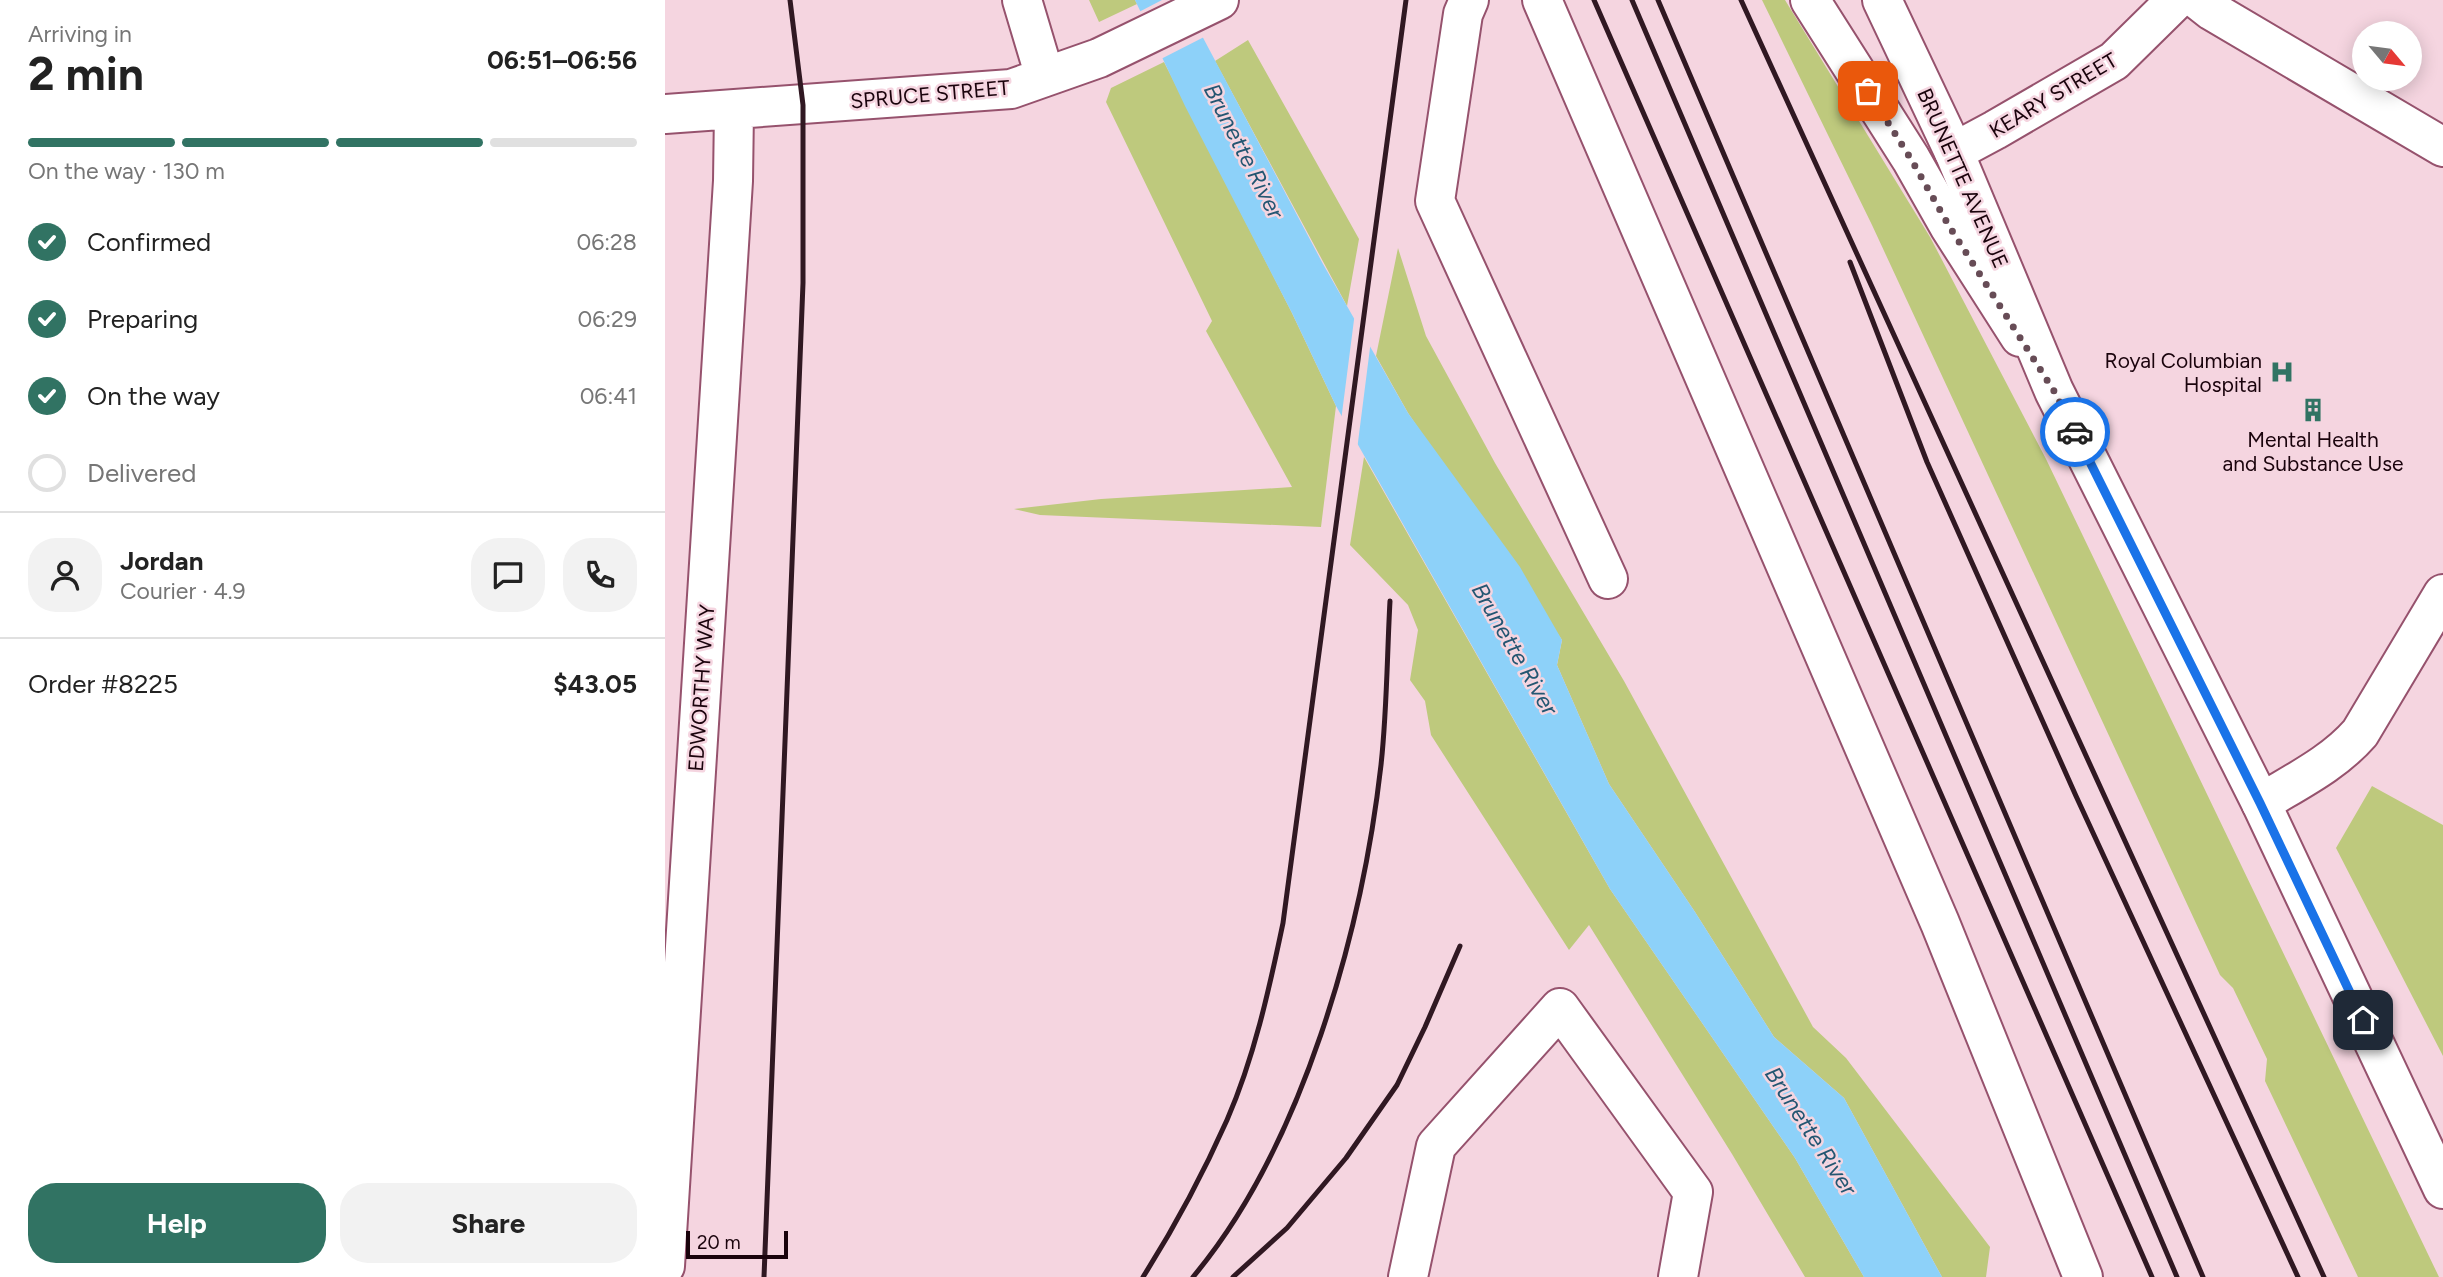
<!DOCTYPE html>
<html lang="en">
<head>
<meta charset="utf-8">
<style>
	body { margin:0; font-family:Figtree,sans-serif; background:#f2f2f2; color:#222; height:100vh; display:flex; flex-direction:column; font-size:26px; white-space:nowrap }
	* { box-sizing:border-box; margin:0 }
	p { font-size:23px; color:#767676 }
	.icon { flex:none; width:38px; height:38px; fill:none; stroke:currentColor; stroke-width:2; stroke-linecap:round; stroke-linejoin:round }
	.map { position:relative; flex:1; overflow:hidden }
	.panel { display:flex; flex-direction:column; background:#fff; width:665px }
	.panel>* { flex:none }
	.needle { width:46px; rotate:119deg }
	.tools { position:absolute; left:1687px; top:21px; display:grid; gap:14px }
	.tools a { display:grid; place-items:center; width:70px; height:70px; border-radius:50%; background:#fff; box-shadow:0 4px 18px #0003; font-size:35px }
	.scale { position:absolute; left:21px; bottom:18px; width:102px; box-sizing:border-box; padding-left:7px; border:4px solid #1a030c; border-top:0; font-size:19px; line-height:24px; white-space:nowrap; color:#1a030c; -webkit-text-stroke:5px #f5d5e0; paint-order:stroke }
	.pin { position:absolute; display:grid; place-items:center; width:60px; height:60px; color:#fff; margin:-30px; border-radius:14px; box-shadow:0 4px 10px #0006 }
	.courier { position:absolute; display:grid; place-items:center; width:70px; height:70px; margin:-35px; border:5px solid #1a73e8; border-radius:50%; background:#fff; color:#222; box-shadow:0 2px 9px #0007 }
	.summary em { font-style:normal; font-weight:700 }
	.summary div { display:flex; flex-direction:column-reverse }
	.summary { display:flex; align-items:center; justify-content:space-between; height:119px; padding:0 28px }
	h1 { font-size:46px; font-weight:700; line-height:52px }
	.bar { display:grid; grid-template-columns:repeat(4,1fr); gap:10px 7px; align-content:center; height:84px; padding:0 28px }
	.bar i { height:9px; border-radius:5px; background:#e0e0e0 }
	.bar .selected { background:#317363 }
	.bar p { grid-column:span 4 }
	.line { display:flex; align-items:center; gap:18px; padding:0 28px; border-top:2px solid #e0e0e0 }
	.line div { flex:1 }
	.round { display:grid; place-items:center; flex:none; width:74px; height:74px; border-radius:28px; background:#f2f2f2 }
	ol { padding:0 28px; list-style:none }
	li { display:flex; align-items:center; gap:21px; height:77px }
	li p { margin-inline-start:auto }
	li .icon { padding:7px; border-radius:50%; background:#317363; color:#fff; stroke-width:4 }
	li:last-child { color:#767676 }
	li i { width:38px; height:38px; border:4px solid #e0e0e0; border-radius:50% }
	.action { display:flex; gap:14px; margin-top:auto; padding:14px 28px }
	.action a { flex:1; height:80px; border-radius:28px; background:#317363; color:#fff; font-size:28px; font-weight:700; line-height:80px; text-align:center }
	.action a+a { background:#f2f2f2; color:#222 }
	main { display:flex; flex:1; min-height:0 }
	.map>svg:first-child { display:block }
</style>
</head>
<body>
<main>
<section class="panel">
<div class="summary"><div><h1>2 min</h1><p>Arriving in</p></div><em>06:51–06:56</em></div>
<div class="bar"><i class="selected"></i><i class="selected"></i><i class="selected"></i><i></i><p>On the way · 130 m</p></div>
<ol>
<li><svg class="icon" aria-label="check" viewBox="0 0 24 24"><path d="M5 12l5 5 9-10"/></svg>Confirmed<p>06:28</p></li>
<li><svg class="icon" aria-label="check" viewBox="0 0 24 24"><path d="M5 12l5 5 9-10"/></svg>Preparing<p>06:29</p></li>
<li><svg class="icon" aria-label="check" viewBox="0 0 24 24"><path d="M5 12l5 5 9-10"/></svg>On the way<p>06:41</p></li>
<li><i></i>Delivered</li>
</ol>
<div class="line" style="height:126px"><a class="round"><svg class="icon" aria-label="person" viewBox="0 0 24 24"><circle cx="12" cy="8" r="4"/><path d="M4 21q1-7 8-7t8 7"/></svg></a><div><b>Jordan</b><p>Courier · 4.9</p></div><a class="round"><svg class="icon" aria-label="chat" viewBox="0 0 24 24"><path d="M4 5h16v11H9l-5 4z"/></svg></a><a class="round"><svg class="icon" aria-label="phone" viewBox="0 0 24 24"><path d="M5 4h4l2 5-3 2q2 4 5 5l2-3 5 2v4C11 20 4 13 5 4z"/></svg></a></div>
<div class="line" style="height:91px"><div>Order #8225</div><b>$43.05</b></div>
<div class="action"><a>Help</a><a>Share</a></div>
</section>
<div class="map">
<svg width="1778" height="1277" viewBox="0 0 1778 1277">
	<rect width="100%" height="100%" fill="#f5d5e0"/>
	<path fill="#bec97d" d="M424,0H470L472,4L434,22Z
		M1097,0H1120L1265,237L1381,459L1774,1277H1693L1600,1081L1602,1059L1568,988L1555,975L1207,225Z
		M583,40L694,239L682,306L550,61Z
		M499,62L627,313L671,406L656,527L375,515L349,509L436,499L627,487L541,331L547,321L441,102L446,88Z
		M733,248L761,336L830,463L959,681L1148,1027L1181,1058L1325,1247L1321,1277H1277L1179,1098L1109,1037L1030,912L944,784L892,665L897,640L743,413L711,356Z
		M699,457L945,889L1130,1158L1199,1277H1140L1067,1154L924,925L904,950L766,735L760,701L745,680L753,630L743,605L685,545Z
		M1707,786L1778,825V1056L1671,848Z"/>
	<path fill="#8dd1f9" d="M470,0H518L658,264L743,413L855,567L897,640L892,665L944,784L1030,912L1109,1037L1179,1098L1277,1277H1199L1130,1158L945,889L671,406L627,313L520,106Z"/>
	<path fill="#f5d5e0" d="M497,0H522L541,36L494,60L472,13Z
		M690,312L706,340L692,450L676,421Z"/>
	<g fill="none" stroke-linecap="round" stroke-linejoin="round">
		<g stroke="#96526d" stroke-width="42">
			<path id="minor" d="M357,0L380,77
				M804,0L798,14L770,201L943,579
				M877,0L1275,923L1418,1277
				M1145,0L1246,159L1284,226L1355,337
				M1533,0L1547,11L1778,147
				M0,114L346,89L434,58L554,0
				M1289,152L1330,130L1449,61L1511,0
				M1596,803C1630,782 1668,764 1695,733L1778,594
				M0,1266L68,181L69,110
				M743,1277L771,1146L895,1008L1028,1192L1013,1277"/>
		</g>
		<g stroke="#96526d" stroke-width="42">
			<path id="major" d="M1217,0L1289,152L1389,391L1596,803L1778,1189"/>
		</g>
		<use href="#minor" stroke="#fff" stroke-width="38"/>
		<use href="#major" stroke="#fff" stroke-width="38"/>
		<path stroke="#301822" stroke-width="5" d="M929,0L1487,1277
			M967,0L1512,1277
			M993,0L1538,1277
			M1076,0L1659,1277
			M1185,262L1262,462L1411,796L1633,1277
			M99,1277L138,283V105L125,0
			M478,1277C509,1228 538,1174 562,1120C589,1058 604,990 618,923L741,0
			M528,1277C637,1147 697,932 716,765C722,711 722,655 725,601
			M568,1277L622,1228L681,1158L732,1085L760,1027L795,946"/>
	</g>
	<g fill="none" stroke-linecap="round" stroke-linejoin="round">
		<path stroke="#674c56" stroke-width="7" stroke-dasharray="0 12.6" d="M1203,91L1246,159L1284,226L1389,391L1410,432"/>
		<path stroke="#1a73e8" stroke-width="9" d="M1410,432L1595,803L1698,1020"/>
	</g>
	<defs>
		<g id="hospital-bare" transform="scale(1.89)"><path d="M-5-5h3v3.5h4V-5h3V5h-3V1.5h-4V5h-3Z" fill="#317363" stroke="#f5d5e0" stroke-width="2.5" paint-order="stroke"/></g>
		<g id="building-bare" transform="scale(1.89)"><path d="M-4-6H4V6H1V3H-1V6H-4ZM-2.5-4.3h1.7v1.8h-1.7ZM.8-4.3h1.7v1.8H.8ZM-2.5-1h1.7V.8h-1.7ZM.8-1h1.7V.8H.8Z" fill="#317363" stroke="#f5d5e0" stroke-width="2.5" paint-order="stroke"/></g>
	</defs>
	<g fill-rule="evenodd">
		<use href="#hospital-bare" x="1617" y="372"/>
		<use href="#building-bare" x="1648" y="410"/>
	</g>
	<g text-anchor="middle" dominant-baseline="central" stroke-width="5" stroke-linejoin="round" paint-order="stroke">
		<g font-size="21" fill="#1a030c" stroke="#f5d5e0">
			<text transform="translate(265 94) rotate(-5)">SPRUCE STREET</text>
			<text transform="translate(1388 95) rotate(-31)">KEARY STREET</text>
			<text transform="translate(1298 178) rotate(66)">BRUNETTE AVENUE</text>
			<text transform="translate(36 688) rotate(-86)">EDWORTHY WAY</text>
		</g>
		<g font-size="21" fill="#1a030c" stroke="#f5d5e0" text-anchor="end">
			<text x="1597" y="360">Royal Columbian<tspan x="1597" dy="24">Hospital</tspan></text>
			<text x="1648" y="439" text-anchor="middle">Mental Health<tspan x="1648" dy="24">and Substance Use</tspan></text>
		</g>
		<g font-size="23" font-style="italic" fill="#235672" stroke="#f5d5e0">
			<text transform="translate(579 151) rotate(63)">Brunette River</text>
			<text transform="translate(850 649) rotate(60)">Brunette River</text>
			<text transform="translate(1146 1131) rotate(57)">Brunette River</text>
		</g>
	</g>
</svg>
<div class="tools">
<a><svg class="needle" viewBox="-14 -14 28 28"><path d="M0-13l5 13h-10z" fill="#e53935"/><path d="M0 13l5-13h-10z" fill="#767676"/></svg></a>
</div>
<div class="scale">20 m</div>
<div class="pin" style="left:1203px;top:91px;background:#ea580c"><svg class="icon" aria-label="bag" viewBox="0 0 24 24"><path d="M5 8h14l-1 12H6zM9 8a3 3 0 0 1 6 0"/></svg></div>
<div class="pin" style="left:1698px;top:1020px;background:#1f2937"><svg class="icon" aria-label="home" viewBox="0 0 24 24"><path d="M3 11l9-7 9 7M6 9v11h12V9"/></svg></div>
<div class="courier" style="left:1410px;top:432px"><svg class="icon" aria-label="car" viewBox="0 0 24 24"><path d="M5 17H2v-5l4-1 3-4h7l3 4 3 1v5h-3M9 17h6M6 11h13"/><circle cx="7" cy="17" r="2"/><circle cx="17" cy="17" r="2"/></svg></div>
</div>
</main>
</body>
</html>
